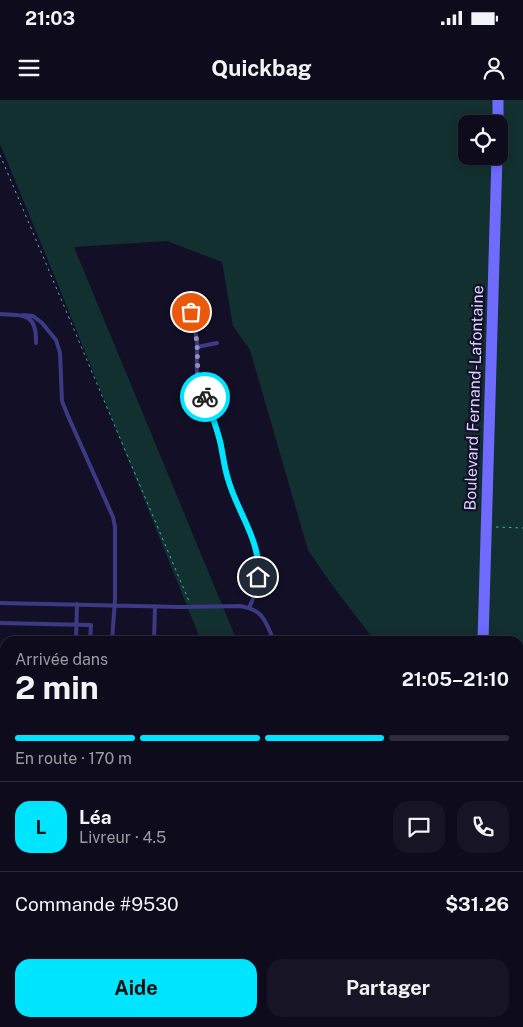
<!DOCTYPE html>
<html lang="fr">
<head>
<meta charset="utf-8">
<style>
	body { margin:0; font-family:"Public Sans",sans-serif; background:#171425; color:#f1f3f6; height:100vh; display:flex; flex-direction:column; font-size:19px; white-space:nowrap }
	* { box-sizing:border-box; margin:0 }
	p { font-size:16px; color:#9b9ba3 }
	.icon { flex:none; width:28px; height:28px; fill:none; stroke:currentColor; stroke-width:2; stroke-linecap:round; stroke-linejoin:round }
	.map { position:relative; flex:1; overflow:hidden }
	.panel { position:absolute; left:0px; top:536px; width:524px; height:391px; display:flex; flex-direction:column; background:#0e0b1c; border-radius:15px 15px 0 0; box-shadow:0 2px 12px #0003,0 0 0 1px #2e2b3b }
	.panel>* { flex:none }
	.buttons { position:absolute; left:458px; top:15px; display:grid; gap:10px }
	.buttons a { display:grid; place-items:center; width:50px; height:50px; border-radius:10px; background:#0e0b1c; box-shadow:0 2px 12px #0003,0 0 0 1px #2e2b3b; font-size:25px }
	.pin { position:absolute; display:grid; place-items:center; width:42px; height:42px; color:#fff; margin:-21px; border:2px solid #fff; border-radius:50%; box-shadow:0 1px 5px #0007 }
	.courier { position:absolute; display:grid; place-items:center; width:50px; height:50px; margin:-25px; border:4px solid #00e5ff; border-radius:50%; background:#fff; color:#222; box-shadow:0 1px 6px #0007 }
	.head em { font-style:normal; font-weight:700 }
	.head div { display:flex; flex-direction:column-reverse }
	.head { display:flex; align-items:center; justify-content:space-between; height:85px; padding:0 15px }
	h1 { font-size:32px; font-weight:700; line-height:38px }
	.bar { display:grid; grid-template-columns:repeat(4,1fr); gap:8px 5px; align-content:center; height:60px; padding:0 15px }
	.bar i { height:6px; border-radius:4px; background:#2e2b3b }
	.bar .active { background:#00e5ff }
	.bar p { grid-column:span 4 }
	.line { display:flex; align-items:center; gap:12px; padding:0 15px; border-top:1px solid #2e2b3b }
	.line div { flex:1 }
	.round { display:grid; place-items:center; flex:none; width:52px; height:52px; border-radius:15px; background:#171425 }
	.button { display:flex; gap:10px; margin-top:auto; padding:10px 15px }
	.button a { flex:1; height:58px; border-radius:15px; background:#00e5ff; color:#111; font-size:20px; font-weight:700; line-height:58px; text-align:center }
	.button a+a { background:#171425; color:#f1f3f6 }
	.status { display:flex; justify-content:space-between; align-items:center; height:35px; padding:0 25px; background:#0e0b1c; direction:ltr }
	.status svg { height:14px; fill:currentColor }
	header { display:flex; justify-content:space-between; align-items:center; height:65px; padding:0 15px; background:#0e0b1c; font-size:22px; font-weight:700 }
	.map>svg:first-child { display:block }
</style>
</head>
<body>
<div class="status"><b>21:03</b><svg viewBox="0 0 49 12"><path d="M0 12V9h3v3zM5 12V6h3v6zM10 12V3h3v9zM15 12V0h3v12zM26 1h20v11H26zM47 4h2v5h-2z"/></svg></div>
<header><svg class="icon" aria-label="menu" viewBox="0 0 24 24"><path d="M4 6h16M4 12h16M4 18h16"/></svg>Quickbag<svg class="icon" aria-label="person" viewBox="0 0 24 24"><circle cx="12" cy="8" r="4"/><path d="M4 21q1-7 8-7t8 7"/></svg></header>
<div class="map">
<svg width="523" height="927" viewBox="0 0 523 927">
	<rect width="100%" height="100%" fill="#130f26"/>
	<path fill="#12302f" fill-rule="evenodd" d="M0,0H523V645L519,646V541H375L332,485L308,450L250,250L233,226L222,162L167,141L74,147L237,541H201L63,197L0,44ZM466,24H499V56H466Z"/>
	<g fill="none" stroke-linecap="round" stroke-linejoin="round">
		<path stroke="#2fb8b0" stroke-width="1" stroke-dasharray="2.5 4" stroke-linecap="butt" d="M0,55L189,501
			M496,427L523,428
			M519,667L523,665
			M519,816L523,817
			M358,922L360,927
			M74,925H80"/>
		<path stroke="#3d3a85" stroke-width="4" d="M191,203C191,216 195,228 197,241C198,253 195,267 198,279C201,296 211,312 216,329C222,347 223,367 230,385C247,429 272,460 249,508
			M0,214C25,215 37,214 36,243
			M23,215L33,216L42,223L56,240L60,253L62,301L68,316L113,417L115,427V499L112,541
			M197,247L217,243
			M0,503L181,507L240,506C264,510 265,521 274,541
			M0,523L91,525L90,541
			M76,541L77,504
			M154,541L155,506
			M312,541L319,540
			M0,619H5
			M0,670H5
			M519,680H523"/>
		<path stroke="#6f6bff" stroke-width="11" d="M498,24V0
			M483,541L497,56
			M0,647H5
			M0,766H5
			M519,784H523
			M0,789L5,790
			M519,804H523
			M102,927V922"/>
	</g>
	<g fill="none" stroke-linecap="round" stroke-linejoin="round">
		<path stroke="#948fb3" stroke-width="5" stroke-dasharray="0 9" d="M191,212L197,242L198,280L205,297"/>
		<path stroke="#00e5ff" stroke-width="6" d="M205,297C211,312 216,326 220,341C223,354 224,367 228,379C237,412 262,442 258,477"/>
	</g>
	<g text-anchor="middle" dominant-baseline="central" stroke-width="4.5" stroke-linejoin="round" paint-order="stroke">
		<g font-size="16" fill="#d9d4ff" stroke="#130f26">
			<text transform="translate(474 298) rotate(-88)">Boulevard Fernand-Lafontaine</text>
		</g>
	</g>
</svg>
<div class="buttons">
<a><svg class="icon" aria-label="locate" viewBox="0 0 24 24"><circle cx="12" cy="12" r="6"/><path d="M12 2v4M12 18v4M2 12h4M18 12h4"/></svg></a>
</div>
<div class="pin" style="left:191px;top:212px;background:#ea580c"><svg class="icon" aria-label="bag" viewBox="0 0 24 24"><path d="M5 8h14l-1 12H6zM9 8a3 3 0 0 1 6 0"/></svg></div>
<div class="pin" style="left:258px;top:477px;background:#1f2937"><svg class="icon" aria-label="home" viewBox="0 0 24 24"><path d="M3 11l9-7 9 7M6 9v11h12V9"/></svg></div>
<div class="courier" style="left:205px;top:297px"><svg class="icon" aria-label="bike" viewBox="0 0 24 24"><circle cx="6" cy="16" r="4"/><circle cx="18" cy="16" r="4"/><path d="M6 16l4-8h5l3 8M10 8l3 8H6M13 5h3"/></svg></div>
<section class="panel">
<div class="head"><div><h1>2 min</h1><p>Arrivée dans</p></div><em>21:05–21:10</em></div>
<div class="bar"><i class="active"></i><i class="active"></i><i class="active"></i><i></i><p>En route · 170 m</p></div>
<div class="line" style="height:90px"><b class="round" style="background:#00e5ff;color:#111">L</b><div><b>Léa</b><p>Livreur · 4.5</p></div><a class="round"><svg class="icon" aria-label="chat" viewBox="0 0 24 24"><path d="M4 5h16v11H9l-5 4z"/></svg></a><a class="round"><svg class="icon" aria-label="phone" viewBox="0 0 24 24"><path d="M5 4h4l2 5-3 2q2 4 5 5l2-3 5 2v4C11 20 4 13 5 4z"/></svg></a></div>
<div class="line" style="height:65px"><div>Commande #9530</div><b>$31.26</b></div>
<div class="button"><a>Aide</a><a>Partager</a></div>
</section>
</div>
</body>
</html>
